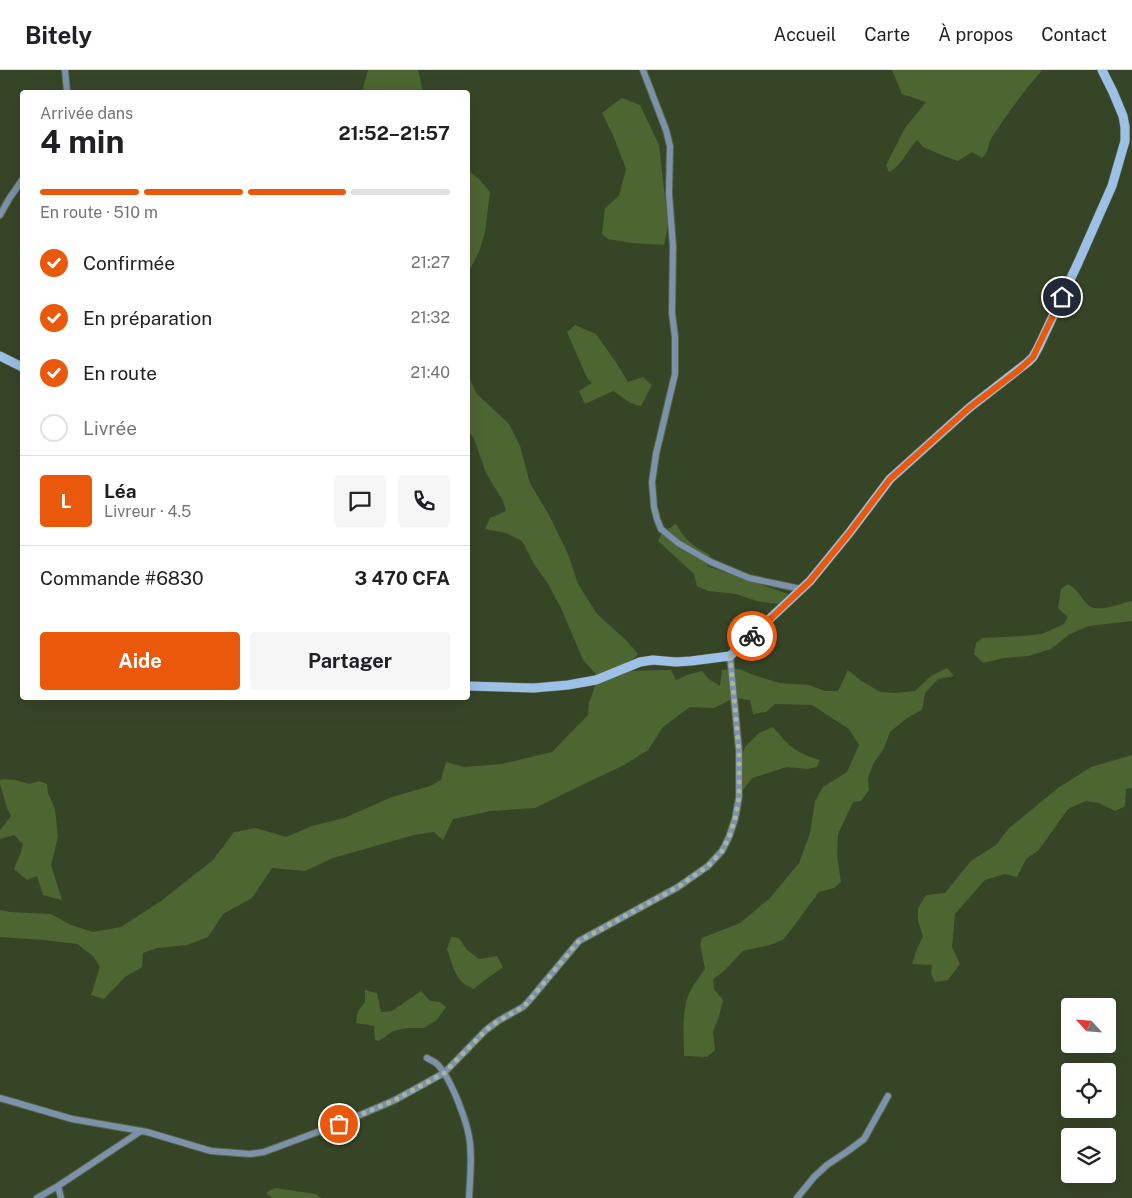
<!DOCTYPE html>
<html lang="fr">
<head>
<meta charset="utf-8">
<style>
	body { margin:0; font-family:"Public Sans",sans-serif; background:#f6f6f6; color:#202124; height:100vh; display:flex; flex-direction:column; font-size:19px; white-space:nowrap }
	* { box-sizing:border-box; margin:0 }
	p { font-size:16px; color:#757577 }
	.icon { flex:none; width:28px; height:28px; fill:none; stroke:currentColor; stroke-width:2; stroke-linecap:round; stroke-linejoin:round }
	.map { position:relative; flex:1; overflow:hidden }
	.details { position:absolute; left:20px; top:20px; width:450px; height:610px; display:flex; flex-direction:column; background:#fff; border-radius:5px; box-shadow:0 5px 20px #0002 }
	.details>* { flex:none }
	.needle { width:32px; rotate:296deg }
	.tools { position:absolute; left:1061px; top:928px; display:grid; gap:10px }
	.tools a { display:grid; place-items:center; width:55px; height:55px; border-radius:5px; background:#fff; box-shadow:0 5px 20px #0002; font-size:25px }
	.pin { position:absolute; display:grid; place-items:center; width:42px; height:42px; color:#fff; margin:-21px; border:2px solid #fff; border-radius:50%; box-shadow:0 1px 5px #0007 }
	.courier { position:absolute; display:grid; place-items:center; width:50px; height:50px; margin:-25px; border:4px solid #ea580c; border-radius:50%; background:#fff; color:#222; box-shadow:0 1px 6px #0007 }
	.summary em { font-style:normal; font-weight:700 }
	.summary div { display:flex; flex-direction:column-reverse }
	.summary { display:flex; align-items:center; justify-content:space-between; height:85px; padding:0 20px }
	h1 { font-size:32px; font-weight:700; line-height:38px }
	.bar { display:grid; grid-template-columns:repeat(4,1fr); gap:8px 5px; align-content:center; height:60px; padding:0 20px }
	.bar i { height:6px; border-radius:4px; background:#e0e0e0 }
	.bar .current { background:#ea580c }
	.bar p { grid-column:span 4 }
	.line { display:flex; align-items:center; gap:12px; padding:0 20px; border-top:1px solid #e0e0e0 }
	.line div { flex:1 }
	.round { display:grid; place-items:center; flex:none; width:52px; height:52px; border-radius:5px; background:#f6f6f6 }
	ol { padding:0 20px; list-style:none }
	li { display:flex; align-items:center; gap:15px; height:55px }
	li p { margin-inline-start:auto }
	li .icon { padding:5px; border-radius:50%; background:#ea580c; color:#fff; stroke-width:4 }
	li:last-child { color:#757577 }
	li i { width:28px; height:28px; border:2px solid #e0e0e0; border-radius:50% }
	.cta { display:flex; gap:10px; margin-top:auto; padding:10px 20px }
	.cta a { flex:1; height:58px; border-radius:5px; background:#ea580c; color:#fff; font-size:20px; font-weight:700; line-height:58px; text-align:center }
	.cta a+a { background:#f6f6f6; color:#202124 }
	header { display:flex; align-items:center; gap:30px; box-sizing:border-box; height:70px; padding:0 25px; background:#fff; border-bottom:1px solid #e0e0e0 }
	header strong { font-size:24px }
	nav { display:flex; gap:28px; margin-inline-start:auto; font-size:18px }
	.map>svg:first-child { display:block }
</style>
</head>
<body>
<header>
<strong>Bitely</strong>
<nav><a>Accueil</a><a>Carte</a><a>À propos</a><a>Contact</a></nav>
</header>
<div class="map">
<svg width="1132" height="1128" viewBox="0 0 1132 1128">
	<rect width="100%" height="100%" fill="#374527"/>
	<path fill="#4d6531" d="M368,0H418L423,22H365L363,18Z
		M892,0H1042C1024,21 1007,44 992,67C987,76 990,80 982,88L972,82L958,91L944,86L923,77L917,70C908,79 901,97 889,102L886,95L905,58L926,32L902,24Z
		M622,28L640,35L659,75L668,155L664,175L632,173L608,169L602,164L605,138L619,126L626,99L613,65L602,43Z
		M468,100L479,109L490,122L485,162L479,182L468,203Z
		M575,255L596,264L617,294L628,312L643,307L652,315L641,336C630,335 623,327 613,321L585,334L579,321L592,313L587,308L567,262Z
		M468,305L477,324L509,354L520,376L530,413L549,445L568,484L578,514L597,544L627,571L638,584L629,593L597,605L583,590L561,538L548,514L534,494L522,471L506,463L485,459L490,448L506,441L503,431L486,403L474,369L468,360Z
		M676,454C686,471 693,476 710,485L707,496L788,524L785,532L778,534L757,531L736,524L708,521L697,516L694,504L658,471L662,463Z
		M1068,514C1077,519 1081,527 1087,534C1097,545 1119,533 1132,531V551L1089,556L1070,564L1051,579L1028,586L1004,588L983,593L974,584L976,573L982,568L1022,566L1042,564L1064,554L1068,547L1058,538L1061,519Z
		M947,598L954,606L938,609L925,623L922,640L907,648L890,662L884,678L873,694L868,708L869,720L861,731L853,732L838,764L837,785L841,812L834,818L819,822L784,869L770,875L743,881L724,901L713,909L714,919L723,930L719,946L713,962L715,980L707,987L684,986C684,969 682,950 686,933C688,921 698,909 705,899L700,874L702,868L740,853L770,828L799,793L810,763L815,731L823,717L847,702L859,675L849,659L812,635L775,634L766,642L753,644L750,630L734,628L714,638L690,637L663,657L648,680L624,695L582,715L535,738L491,741L453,749L443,770L434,762L414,765L333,788L305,801L272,798L252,828L223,844L208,867L187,875L157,878L143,883L142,897L125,907L104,929L91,925L100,897L93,886L77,874L44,870L0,867V840L10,842L51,844L71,855L93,862L121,857L161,831L213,790L234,762L256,758L286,767L312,756L344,748L392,727L430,716L441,710L446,692L464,697L502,694L552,682L588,645L589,633L596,613L629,601L671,600L676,610L687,605L702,601L709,609L720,616L722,600L739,599L751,604L779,613L809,615L825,621H838L848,600L860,610L880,622L894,623L915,621L931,606Z
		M773,657C789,676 795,683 820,690L817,697L807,699L787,697L752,708L743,720L737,717V700L745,677L759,663Z
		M1132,685V718L1126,719L1125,736L1115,741L1099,733L1086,731L1068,739L1038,781L1026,789L1017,807L1005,804L985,810L955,844L952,877L960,894L948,910L935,912L931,904L932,895L912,894L917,879L923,866L918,851V838L926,825L945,823L971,791L996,775L1008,759L1058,718L1091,697Z
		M3,709L16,710L29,714L39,711L47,714L48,723L55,739L58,767L51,795L62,830L43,825L37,806L27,810L14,799L21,782L23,774L14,765L0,769V760L11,746L7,738L0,714V710Z
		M451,867L459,868L467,880L479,889L497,886L503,897L473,919C470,917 466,915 463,913C454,905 451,890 447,879Z
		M365,920L377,923L381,942L392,941L421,921L430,931L440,932L446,937L437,950L424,958H408L393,961L379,971L375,970L374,956L356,953L358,941L365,932Z
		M275,1118L316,1124L321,1128H272L266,1123Z"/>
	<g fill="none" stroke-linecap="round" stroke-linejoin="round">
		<g stroke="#576448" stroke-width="8">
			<path id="street" d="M65,0L67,22
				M643,0L666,60L670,76L669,124L673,176L672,243L675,267V304L656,384L652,412L654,437L657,449L661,459L678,473L711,492L749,508L801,519
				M0,145L9,129L22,110
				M427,988C430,990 434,991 437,994C451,1008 468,1053 470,1073C472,1091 470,1110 469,1128
				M0,1028L72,1049L147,1062L211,1081L250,1084L264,1082L339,1054L395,1030L444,1003L486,960L498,951L523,937L528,932L579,871L678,817L708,796L722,781L729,767L735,749L739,727V681L730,586
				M58,1116L61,1128
				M37,1128L58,1116L141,1061
				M797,1128L814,1107L827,1095L848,1081L864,1069L888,1026"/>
		</g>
		<g stroke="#576448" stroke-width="10">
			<path id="secondary" d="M0,286L22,297
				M468,616L534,618L568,615L596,610L640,592L653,590L676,592L691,591L730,586L810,511L850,462L890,409L969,338L1028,292L1033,287L1038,278L1078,193L1112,116L1125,71V57L1123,46L1113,22L1102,0"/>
		</g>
		<use href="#street" stroke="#7b92aa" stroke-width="6"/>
		<use href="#secondary" stroke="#9cc0e6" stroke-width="9"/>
	</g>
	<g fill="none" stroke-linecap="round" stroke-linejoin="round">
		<path stroke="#a9b49e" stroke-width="5" stroke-dasharray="0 9" d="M339,1054L395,1030L444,1003L486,960L498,951L523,937L528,932L579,871L678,817L708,796L722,781L729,767L735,749L739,727V681L730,586L752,566"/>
		<path stroke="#ea580c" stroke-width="6" d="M752,566L810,511L850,462L890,409L969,338L1020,299L1033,287L1062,227"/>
	</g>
</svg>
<div class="tools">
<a><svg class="needle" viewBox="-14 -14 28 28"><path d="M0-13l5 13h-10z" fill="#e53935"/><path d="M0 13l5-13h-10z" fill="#757577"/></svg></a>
<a><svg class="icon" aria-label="locate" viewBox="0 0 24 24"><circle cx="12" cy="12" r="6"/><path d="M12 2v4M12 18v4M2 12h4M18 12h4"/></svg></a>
<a><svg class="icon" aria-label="layers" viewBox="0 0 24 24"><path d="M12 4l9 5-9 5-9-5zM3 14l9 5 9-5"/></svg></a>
</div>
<div class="pin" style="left:339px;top:1054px;background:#ea580c"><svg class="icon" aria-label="bag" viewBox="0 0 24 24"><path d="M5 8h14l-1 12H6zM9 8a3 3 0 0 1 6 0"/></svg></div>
<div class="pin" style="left:1062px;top:227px;background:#1f2937"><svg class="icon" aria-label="home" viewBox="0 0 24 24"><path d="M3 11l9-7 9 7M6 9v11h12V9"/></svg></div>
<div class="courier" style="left:752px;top:566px"><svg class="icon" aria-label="bike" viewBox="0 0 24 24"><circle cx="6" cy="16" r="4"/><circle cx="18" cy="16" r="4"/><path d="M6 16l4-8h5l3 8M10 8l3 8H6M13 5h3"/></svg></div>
<section class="details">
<div class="summary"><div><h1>4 min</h1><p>Arrivée dans</p></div><em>21:52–21:57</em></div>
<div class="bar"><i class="current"></i><i class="current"></i><i class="current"></i><i></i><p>En route · 510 m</p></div>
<ol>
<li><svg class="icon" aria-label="check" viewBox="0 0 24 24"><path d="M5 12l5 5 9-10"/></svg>Confirmée<p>21:27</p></li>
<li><svg class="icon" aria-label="check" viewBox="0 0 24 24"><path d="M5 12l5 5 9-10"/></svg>En préparation<p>21:32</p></li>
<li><svg class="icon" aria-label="check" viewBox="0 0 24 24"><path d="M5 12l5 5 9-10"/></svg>En route<p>21:40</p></li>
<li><i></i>Livrée</li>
</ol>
<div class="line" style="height:90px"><b class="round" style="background:#ea580c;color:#fff">L</b><div><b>Léa</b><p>Livreur · 4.5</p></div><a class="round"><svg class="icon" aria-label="chat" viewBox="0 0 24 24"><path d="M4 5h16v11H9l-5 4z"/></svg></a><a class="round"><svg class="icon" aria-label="phone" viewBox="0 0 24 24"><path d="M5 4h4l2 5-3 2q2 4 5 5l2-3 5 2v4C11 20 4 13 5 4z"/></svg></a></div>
<div class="line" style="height:65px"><div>Commande #6830</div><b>3 470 CFA</b></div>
<div class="cta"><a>Aide</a><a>Partager</a></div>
</section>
</div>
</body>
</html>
